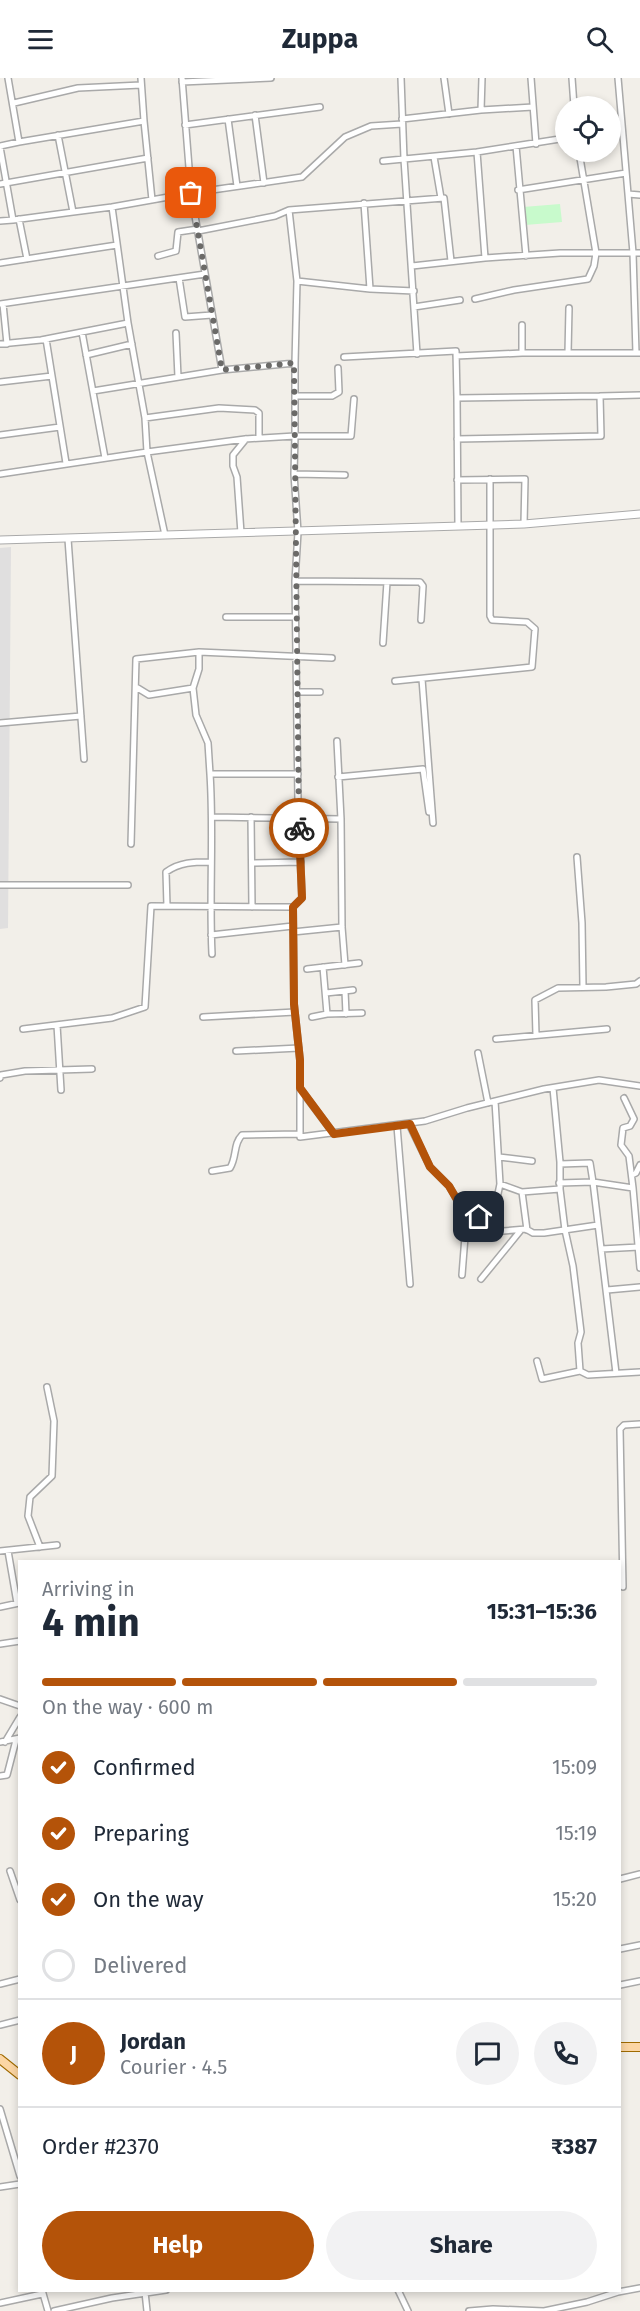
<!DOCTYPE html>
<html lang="en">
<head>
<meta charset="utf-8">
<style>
	body { margin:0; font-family:"Fira Sans",sans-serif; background:#f2f2f3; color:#1f2937; height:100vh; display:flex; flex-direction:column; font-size:22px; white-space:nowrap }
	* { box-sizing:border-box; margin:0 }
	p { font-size:20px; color:#747a83 }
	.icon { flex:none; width:33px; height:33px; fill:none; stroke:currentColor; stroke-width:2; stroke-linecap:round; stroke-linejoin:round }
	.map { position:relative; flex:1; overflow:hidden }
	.details { position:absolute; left:18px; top:1482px; width:603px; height:732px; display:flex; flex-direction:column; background:#fff; border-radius:0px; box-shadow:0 3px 9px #0003 }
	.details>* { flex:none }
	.fabs { position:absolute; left:555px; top:18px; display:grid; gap:12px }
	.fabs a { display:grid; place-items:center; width:66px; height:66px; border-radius:50%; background:#fff; box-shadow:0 3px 9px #0003; font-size:30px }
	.pin { position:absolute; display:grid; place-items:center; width:51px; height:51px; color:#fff; margin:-26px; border-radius:12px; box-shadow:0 3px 9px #0006 }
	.courier { position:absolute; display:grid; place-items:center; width:60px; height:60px; margin:-30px; border:4px solid #b45309; border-radius:50%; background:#fff; color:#222; box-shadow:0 2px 8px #0007 }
	.headline em { font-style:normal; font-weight:700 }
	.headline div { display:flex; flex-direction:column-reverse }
	.headline { display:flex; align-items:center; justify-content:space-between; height:102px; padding:0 24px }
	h1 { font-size:39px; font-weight:700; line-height:45px }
	.bar { display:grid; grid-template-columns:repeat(4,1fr); gap:9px 6px; align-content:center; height:72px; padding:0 24px }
	.bar i { height:8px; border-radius:4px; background:#e0e1e3 }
	.bar .on { background:#b45309 }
	.bar p { grid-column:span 4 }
	.line { display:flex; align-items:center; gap:15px; padding:0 24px; border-top:2px solid #e0e1e3 }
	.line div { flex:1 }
	.round { display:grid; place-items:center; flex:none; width:63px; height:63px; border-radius:32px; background:#f2f2f3 }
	ol { padding:0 24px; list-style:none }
	li { display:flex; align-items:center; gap:18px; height:66px }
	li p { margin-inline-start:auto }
	li .icon { padding:6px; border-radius:50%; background:#b45309; color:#fff; stroke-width:4 }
	li:last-child { color:#747a83 }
	li i { width:33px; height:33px; border:3px solid #e0e1e3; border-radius:50% }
	.cta { display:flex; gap:12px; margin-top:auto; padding:12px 24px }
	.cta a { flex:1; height:69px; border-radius:36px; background:#b45309; color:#fff; font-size:24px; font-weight:700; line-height:69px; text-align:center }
	.cta a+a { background:#f2f2f3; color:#1f2937 }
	header { display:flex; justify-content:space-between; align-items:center; height:78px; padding:0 24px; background:#fff; font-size:27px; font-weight:700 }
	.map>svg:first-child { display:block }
</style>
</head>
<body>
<header><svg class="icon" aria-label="menu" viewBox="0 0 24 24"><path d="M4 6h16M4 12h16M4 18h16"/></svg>Zuppa<svg class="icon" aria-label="search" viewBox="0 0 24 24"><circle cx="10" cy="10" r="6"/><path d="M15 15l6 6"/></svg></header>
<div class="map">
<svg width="640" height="2233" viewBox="0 0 640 2233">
	<rect width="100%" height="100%" fill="#f2efe9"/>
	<path fill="#e0dfdf" d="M11,469L8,850L0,851V470Z"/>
	<path fill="#c8facc" d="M560,126L562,144L525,147L523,129Z"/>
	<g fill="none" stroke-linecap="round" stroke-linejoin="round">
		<g stroke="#a9a9a9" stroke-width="8">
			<path id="minor" d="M8,0L19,64L144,43L141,0
				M401,0L404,81L477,74L485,180L560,175H633L636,275
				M444,0L449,36
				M531,0L536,66
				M572,0L574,28
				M618,0L628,116L640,117
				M182,4L271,0
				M14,25L78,10L141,7
				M481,32L482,0
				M255,37L264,105
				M228,41L237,108
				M402,41L481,32L533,29
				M144,43L152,122
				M185,47L320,29
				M58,57L73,134L112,129
				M0,68L19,64
				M516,68L526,178
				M0,69L13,142L73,134
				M477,74L566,60
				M434,79L441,120
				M383,83L404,81L417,276
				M0,106L148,80
				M518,112L626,95
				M628,116L633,175H640
				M364,125L370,211
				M289,132L297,203L370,211L414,213
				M19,141L27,181
				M0,143L13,142
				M198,153L275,138L289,132L444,120L451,183
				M158,178L176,173L178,154L198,151
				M0,185L117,167
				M412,188L485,180
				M179,200L185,239L212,237
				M475,221L514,212L588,201L594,188L596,175L579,74
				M0,226L205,196
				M3,226L7,266
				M414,229L460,222
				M128,245L112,129L191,115L302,99L345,59L371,48L402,46
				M522,247V275
				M82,254L105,380
				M176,255L178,299
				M46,261L66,385
				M0,266L41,262L128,245L145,340
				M568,275L569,230
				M86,277L132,266
				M456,278L522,275H640
				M344,279L456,273L457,320L600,318L601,358L457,361
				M295,285L297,203
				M222,292L295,285V358H351L354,321
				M0,304L52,298
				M93,313L222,292L191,115L182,0
				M295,318H332L339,314L338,290
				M600,318L640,317
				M457,320L458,448
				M0,357L60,349
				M0,396L147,374L165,457
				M294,396L345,397
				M457,402L525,401L524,446
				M241,455L237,399L233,388V377L246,361
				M68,461L84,681
				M295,503L420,504L423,508L421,542
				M226,539H296
				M383,565L387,504
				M199,574V591L193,610L196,637L208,665L210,696
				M422,601L433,745
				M395,603L532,589L535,551L527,544L492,542L490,538V401
				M136,609L149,617L193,610
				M297,614H320
				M0,645L81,638
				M337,663L341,741L342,849L345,887
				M338,699L423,691L429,734
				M213,739L341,741
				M251,739L252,829
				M131,766L136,581L199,574L332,580
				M577,779L582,845L583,909
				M252,785L301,784
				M0,807H128
				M167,828L166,794C180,784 194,784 210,784
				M293,829L294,926L300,982V1059L425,1043L467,1030L544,1011L599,1002L640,1008
				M293,854L342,849
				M211,857L293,848
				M212,876C209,816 214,756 210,696H298
				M323,889L327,936
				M307,891L359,885
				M345,913L346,936
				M326,915L353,912
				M203,939L295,934
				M312,939L327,936L362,935
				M57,947L61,1012
				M23,951L112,940L145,929L151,828L293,829L302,820L298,723L295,503L298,454L294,396L295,358L245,361L147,374L145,340L219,330L255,332L259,335V360
				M536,957L535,922L558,910L606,909L636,906L640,903
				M496,961L607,951
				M236,973L299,970
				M478,975L488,1025
				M0,1000L1,997L25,993L92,991
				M553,1010L560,1084V1111L565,1152L573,1188L581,1254L578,1265L580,1293L588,1297L640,1294
				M301,1012L334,1056
				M624,1020L634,1041L630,1048L623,1050L621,1067L629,1078L633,1110
				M409,1046L430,1089L449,1108L463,1132L491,1144L503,1153L526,1151L533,1155H544L598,1147
				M397,1048L410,1206
				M499,1079L532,1083
				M560,1086L590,1085L593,1104L633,1110L640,1190
				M212,1093L230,1090C237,1079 233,1066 242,1057L300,1056
				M632,1097L636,1095L640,1087
				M559,1105L593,1104L616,1295
				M500,1106L522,1114L560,1111
				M522,1114L527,1152
				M492,1145L500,1106L495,1023
				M601,1171L639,1169
				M462,1197L467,1133
				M481,1201L521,1152
				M607,1212L640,1209
				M537,1283L542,1301L580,1293
				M40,1469L28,1438L30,1419L52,1398L54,1343L47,1309
				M0,1473L57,1467
				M8,1473L17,1525
				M623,1509L620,1351L624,1347L640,1346
				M0,1529L19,1525
				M0,1566L20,1563
				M0,1621L20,1628
				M0,1664L20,1660
				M5,1664L20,1639
				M0,1698L7,1697L16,1662
				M10,1793L20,1822
				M620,1801L640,1796
				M620,1871L640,1867
				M0,1906L20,1901
				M620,1907L640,1903
				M0,1947L20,1942
				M0,2031L20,2098
				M0,2109L20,2106
				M42,2212L48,2233
				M398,2212L408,2233
				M145,2214L147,2233
				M0,2225L42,2216
				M54,2233L112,2220L166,2212
				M469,2233L493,2231L544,2233L587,2224L618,2214L640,2210"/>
		</g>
		<g stroke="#a9a9a9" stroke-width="9">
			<path id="tertiary" d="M0,462L524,446L640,436"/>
		</g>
		<g stroke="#a06b00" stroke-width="10">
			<path id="primary" d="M620,1969H640
				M0,1981L20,1997"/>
		</g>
		<use href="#minor" stroke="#fff" stroke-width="5"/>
		<use href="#tertiary" stroke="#fff" stroke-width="7"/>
		<use href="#primary" stroke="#fcd6a4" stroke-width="8"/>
	</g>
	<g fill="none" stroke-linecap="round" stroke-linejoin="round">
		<path stroke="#6b6a68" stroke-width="6" stroke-dasharray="0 10.8" d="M191,115L222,292L294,285L299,750"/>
		<path stroke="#b45309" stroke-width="8" d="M299,750L302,820L293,829L294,926L300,982V1010L334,1056L410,1046L430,1089L449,1108L463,1132L479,1139"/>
	</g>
</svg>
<div class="fabs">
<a><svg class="icon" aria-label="locate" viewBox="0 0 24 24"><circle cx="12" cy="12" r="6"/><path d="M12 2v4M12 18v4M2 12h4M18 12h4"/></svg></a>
</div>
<div class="pin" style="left:191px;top:115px;background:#ea580c"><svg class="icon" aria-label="bag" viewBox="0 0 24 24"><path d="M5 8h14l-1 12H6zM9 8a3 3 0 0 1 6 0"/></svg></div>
<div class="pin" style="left:479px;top:1139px;background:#1f2937"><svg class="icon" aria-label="home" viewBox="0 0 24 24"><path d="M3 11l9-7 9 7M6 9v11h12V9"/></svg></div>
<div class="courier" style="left:299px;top:750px"><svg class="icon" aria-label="bike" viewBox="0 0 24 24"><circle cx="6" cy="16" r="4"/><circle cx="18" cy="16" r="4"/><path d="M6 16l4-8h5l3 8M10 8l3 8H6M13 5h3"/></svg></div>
<section class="details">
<div class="headline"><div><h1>4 min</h1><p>Arriving in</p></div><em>15:31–15:36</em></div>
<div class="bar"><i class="on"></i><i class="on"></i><i class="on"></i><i></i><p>On the way · 600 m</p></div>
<ol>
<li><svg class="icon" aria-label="check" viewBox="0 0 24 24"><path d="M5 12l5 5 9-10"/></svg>Confirmed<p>15:09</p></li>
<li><svg class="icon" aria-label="check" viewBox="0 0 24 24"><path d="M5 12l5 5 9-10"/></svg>Preparing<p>15:19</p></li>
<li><svg class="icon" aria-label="check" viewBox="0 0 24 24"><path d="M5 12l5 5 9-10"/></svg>On the way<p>15:20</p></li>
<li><i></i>Delivered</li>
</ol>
<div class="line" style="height:108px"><b class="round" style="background:#b45309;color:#fff">J</b><div><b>Jordan</b><p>Courier · 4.5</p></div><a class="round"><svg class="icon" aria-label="chat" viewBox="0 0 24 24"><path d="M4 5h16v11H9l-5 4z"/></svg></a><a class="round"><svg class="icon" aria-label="phone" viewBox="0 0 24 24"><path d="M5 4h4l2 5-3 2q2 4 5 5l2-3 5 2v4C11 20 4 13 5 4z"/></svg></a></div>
<div class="line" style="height:78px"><div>Order #2370</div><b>₹387</b></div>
<div class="cta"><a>Help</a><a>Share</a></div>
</section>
</div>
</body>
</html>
